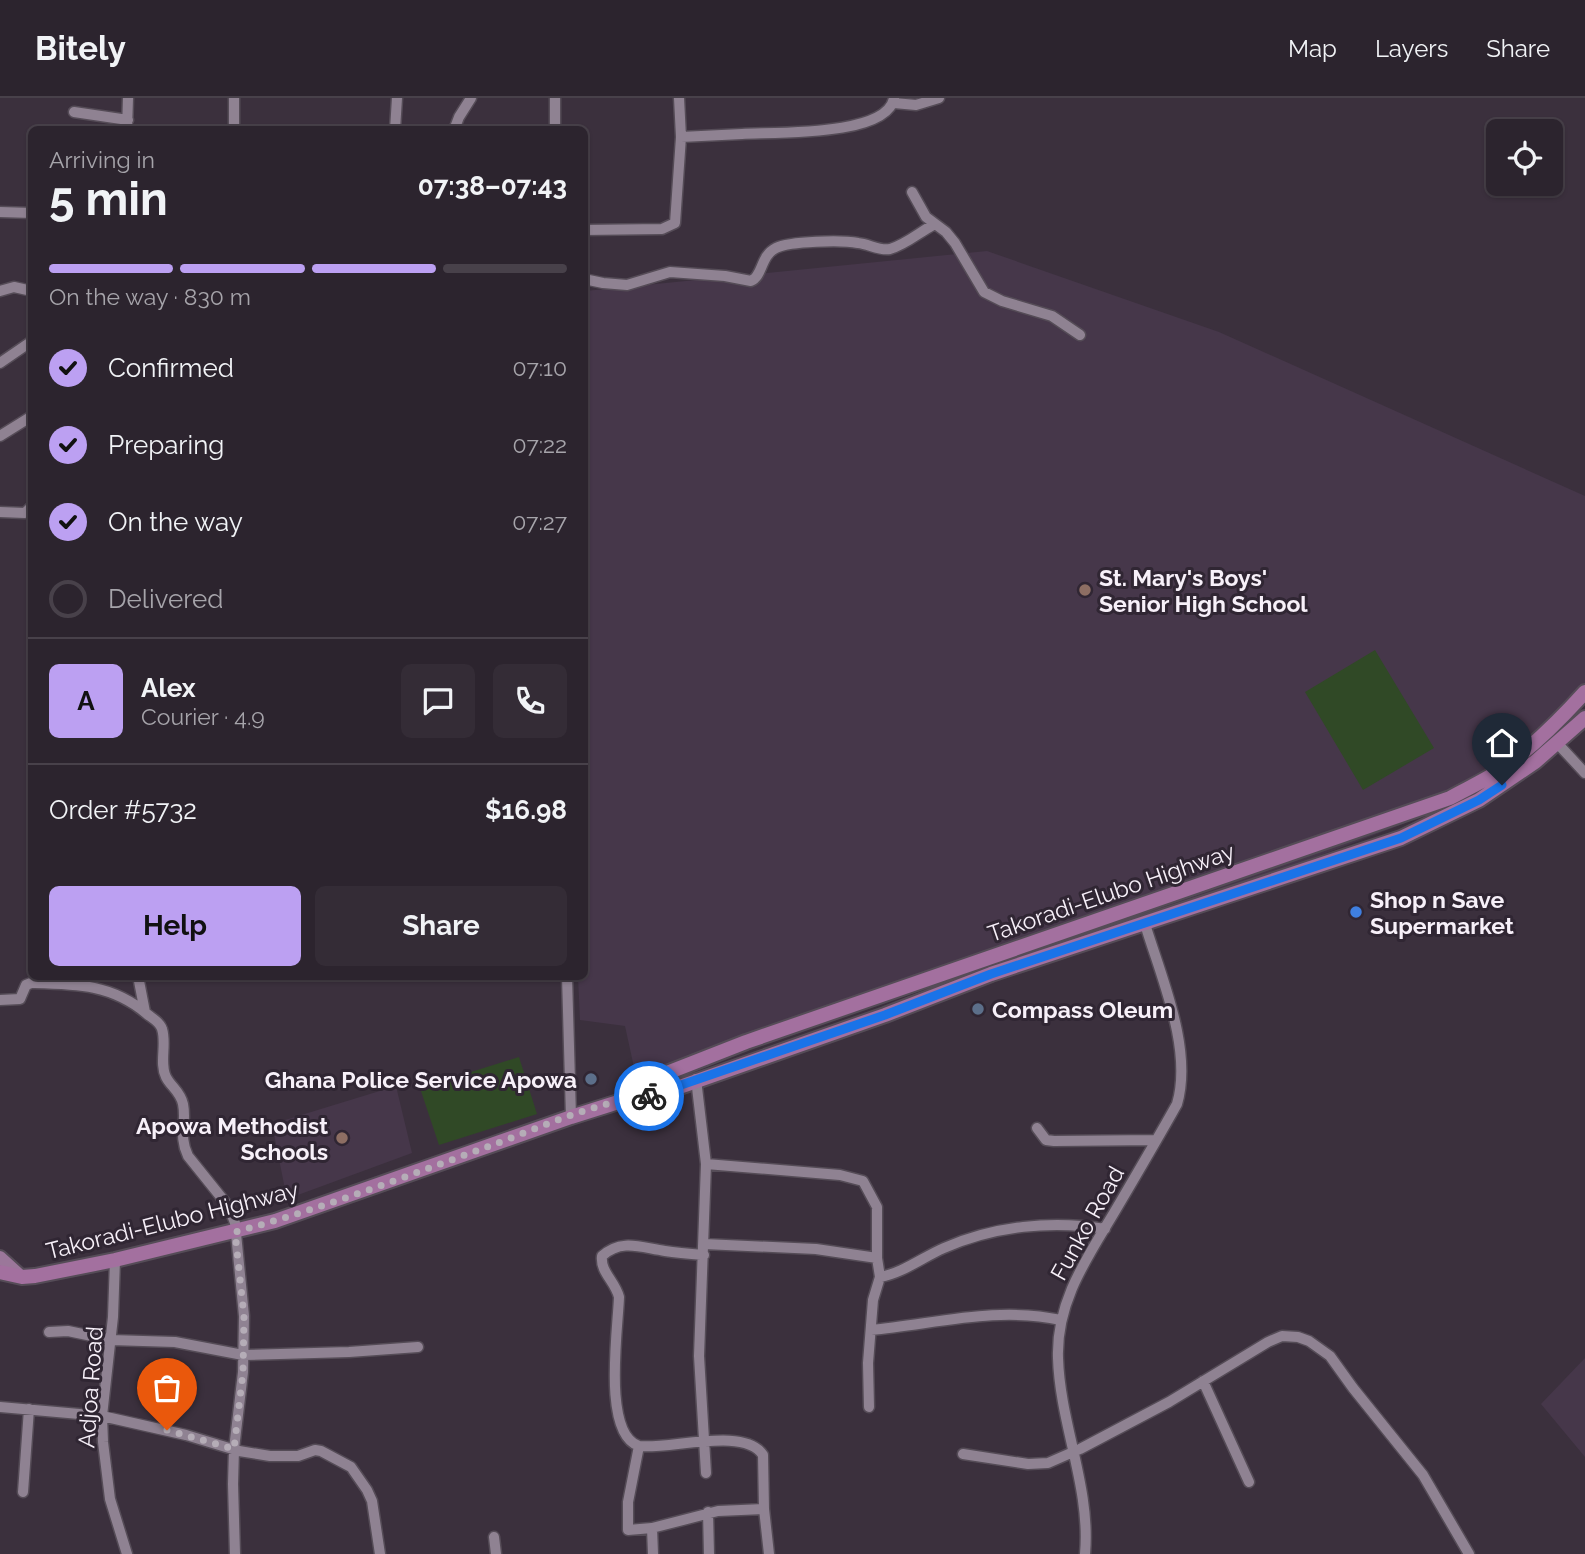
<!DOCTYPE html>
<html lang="en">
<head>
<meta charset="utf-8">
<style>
	body { margin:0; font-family:Raleway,sans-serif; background:#342c36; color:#f1f3f6; height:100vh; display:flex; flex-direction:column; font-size:26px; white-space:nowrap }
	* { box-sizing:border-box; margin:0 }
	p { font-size:23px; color:#a6a4aa }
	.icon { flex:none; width:38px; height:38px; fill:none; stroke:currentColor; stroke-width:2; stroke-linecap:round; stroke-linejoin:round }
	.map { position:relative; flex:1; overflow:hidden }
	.drawer { position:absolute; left:28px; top:28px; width:560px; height:854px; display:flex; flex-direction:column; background:#2c242e; border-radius:10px; box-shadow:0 2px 5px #0004,0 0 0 2px #48414a }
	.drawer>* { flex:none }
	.controls { position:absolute; left:1486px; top:21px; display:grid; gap:14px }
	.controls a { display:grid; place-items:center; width:77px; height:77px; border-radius:10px; background:#2c242e; box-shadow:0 2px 5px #0004,0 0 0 2px #48414a; font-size:35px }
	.pin { position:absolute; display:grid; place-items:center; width:60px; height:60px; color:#fff; margin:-72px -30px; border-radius:50% 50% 50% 0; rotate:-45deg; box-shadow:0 0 7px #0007 }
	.pin .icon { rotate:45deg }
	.courier { position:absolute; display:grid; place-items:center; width:70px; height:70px; margin:-35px; border:5px solid #1a73e8; border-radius:50%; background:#fff; color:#222; box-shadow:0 2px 9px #0007 }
	.summary em { font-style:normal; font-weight:700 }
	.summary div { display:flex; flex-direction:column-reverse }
	.summary { display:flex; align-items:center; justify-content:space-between; height:119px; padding:0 21px }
	h1 { font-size:46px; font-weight:700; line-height:52px }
	.bar { display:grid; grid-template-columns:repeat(4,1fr); gap:10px 7px; align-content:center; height:84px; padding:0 21px }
	.bar i { height:9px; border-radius:5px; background:#48414a }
	.bar .selected { background:#bca0f2 }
	.bar p { grid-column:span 4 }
	.line { display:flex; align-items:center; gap:18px; padding:0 21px; border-top:2px solid #48414a }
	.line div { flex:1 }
	.round { display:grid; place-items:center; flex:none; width:74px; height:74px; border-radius:10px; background:#342c36 }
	ol { padding:0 21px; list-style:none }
	li { display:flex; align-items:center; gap:21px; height:77px }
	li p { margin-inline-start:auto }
	li .icon { padding:7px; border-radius:50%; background:#bca0f2; color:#111; stroke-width:4 }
	li:last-child { color:#a6a4aa }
	li i { width:38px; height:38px; border:4px solid #48414a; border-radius:50% }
	.action { display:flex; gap:14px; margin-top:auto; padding:14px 21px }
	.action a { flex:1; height:80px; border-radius:10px; background:#bca0f2; color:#111; font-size:28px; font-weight:700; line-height:80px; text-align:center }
	.action a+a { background:#342c36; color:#f1f3f6 }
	header { display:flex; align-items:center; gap:42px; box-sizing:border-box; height:98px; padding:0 35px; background:#2c242e; border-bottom:2px solid #48414a }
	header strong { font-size:33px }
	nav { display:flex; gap:38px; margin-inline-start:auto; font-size:24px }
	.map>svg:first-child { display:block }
</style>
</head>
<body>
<header>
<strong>Bitely</strong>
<nav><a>Map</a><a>Layers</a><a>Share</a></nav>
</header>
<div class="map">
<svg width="1585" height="1456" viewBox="0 0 1585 1456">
	<rect width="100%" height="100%" fill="#3b303d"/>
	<path fill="#46374a" d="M987,153L1219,234L1585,398V586L1508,658L1464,694L1403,726L1247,785L637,983L625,928L580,922L578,879L584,878L585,193Z
		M396,988L412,1055L287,1101L272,1026Z
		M1585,1260V1359L1541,1306Z"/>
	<path fill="#304926" d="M1375,552L1434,650L1363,692L1305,594Z
		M519,959L537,1016L439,1047L420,990Z"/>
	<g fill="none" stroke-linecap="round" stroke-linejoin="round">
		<g stroke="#554c57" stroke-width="13">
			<path id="minor" d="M555,0V32
				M894,5L916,7L939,0
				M74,14L128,22
				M127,32L128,0
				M234,32V0
				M395,32L397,0
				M454,32L459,19L471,0
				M681,39C701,38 722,37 742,36C772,34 887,39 894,0
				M912,94L926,119L946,134L955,145L984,194L1002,203L1052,218L1080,237
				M0,114L32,115
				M584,132L662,131L675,125L681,39L679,0
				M584,181L603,185L627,187L670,174L725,178L751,183C763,178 760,158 776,150C790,143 842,142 858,145C869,146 879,153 890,151C905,147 920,134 933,127
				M0,193L14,189L32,193
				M0,265L32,243
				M0,338L32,318
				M0,414L25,415L32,408
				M1558,646L1585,675
				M138,878L145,914
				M567,878L571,1019
				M0,902L20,901L26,887L31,885C75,886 112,886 147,916C152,920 160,924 162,931C167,946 159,965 166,979C171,989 180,993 183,1006C187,1026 178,1037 188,1058L229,1109L235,1125L244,1218L243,1274L234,1351L233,1386L235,1456
				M696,981L706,1066L699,1258L706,1375
				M1037,1030L1046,1042L1054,1043L1156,1042
				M706,1066L840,1077L863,1083L877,1109V1160L880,1179L873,1202L868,1265L869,1309
				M704,1146L816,1151L877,1160
				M704,1157C691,1156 678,1155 665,1153C642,1150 622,1140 602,1158C600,1174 615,1183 619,1199C618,1231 602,1336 639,1348C669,1352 745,1328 763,1357L764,1411L769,1456
				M115,1162L113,1219L102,1318L103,1344L110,1401L127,1456
				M880,1179C903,1175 923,1159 944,1150C994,1128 1052,1122 1105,1131
				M871,1232C935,1226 997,1208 1061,1222
				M49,1234L68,1233L111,1242L175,1244L243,1257L349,1254L418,1249
				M1203,1283L1249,1384
				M0,1309L102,1318L186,1337L239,1353L270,1358H298L315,1352L321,1353L351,1369L367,1392L372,1403L380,1456
				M639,1348L628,1404V1432L652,1430L718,1413L764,1411
				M963,1356L1028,1366L1048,1365L1080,1351L1169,1304L1268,1244L1282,1238L1298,1239L1309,1243L1330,1258L1353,1290L1423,1377L1469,1456
				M23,1394L29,1311
				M708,1414L709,1456
				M652,1430L653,1456
				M494,1439L496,1456
				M1085,1456C1091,1390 1060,1326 1058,1260C1056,1201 1090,1156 1118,1108C1138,1074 1158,1040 1177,1006C1193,951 1161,879 1145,826"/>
		</g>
		<g stroke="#554c57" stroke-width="16">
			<path id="major" d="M0,1159L22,1179"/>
		</g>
		<g stroke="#554c57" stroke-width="18">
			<path id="highway" d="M631,1000L649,982L746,944L1450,700C1464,692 1480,685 1494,676C1528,654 1558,624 1585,594
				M0,1174L22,1179L35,1178L115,1162L275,1123L571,1019L631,1000L654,998L885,917L991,876L1401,740L1479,702L1535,664L1585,620"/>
		</g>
		<use href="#minor" stroke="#8f8292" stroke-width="10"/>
		<use href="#major" stroke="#9b779a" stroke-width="12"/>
		<use href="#highway" stroke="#a3709f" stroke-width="14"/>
	</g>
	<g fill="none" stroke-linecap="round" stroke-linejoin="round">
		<path stroke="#b5adb7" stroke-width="7" stroke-dasharray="0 12.6" d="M167,1332L234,1351L243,1274L244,1218L235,1134C321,1111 404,1079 487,1049C539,1030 594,1004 649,998"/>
		<path stroke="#1a73e8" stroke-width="9" d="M649,998L885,917L991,876L1401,740L1479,702L1502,687"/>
	</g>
	<g fill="#8d6e63" stroke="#302633" stroke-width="2.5">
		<circle cx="1085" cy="492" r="7"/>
		<circle cx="342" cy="1040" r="7"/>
	</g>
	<circle fill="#3f7fe0" stroke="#302633" stroke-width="2.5" cx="1356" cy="814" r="7"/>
	<g fill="#5c6f8a" stroke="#302633" stroke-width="2.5">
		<circle cx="978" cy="911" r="7"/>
		<circle cx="591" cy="981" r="7"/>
	</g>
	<g text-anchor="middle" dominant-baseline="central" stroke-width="6" stroke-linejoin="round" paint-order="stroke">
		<g font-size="23" font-weight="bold" fill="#f7f0f9" stroke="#302633" text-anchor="start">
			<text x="1099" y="479">St. Mary's Boys'<tspan x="1099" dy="26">Senior High School</tspan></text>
			<text x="1370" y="801">Shop n Save<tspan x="1370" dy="26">Supermarket</tspan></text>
			<text x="992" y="911">Compass Oleum</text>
			<text x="577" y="981" text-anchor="end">Ghana Police Service Apowa</text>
			<text x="328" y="1027" text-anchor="end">Apowa Methodist<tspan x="328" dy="26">Schools</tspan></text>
		</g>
		<g font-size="23" fill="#f7f0f9" stroke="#302633">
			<text transform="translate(1111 794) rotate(-19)">Takoradi-Elubo Highway</text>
			<text transform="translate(172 1122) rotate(-14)">Takoradi-Elubo Highway</text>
			<text transform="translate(1087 1125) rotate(-61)">Funko Road</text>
			<text transform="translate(90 1289) rotate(-86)">Adjoa Road</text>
		</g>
	</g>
</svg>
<div class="controls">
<a><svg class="icon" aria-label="locate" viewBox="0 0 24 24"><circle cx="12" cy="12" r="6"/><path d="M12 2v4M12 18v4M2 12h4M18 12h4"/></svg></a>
</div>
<div class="pin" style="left:167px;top:1332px;background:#ea580c"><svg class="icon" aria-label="bag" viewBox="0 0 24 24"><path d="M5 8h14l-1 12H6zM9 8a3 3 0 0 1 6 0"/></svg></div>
<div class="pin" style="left:1502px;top:687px;background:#1f2937"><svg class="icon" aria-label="home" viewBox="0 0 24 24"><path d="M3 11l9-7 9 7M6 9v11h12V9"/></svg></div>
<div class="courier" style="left:649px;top:998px"><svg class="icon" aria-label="bike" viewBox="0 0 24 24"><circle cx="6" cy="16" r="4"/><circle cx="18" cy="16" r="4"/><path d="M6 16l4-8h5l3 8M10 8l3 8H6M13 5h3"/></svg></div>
<section class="drawer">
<div class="summary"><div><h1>5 min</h1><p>Arriving in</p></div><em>07:38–07:43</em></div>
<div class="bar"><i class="selected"></i><i class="selected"></i><i class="selected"></i><i></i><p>On the way · 830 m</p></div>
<ol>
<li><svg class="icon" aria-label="check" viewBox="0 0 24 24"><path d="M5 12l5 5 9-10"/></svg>Confirmed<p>07:10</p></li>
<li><svg class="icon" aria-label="check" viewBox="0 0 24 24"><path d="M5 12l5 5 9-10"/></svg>Preparing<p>07:22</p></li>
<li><svg class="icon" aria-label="check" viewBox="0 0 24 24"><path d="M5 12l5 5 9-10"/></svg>On the way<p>07:27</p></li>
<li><i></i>Delivered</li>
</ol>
<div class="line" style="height:126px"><b class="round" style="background:#bca0f2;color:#111">A</b><div><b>Alex</b><p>Courier · 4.9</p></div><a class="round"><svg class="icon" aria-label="chat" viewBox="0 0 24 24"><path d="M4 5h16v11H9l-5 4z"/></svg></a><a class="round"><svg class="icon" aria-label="phone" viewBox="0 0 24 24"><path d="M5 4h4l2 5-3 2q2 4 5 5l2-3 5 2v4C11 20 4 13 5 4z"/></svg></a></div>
<div class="line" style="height:91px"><div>Order #5732</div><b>$16.98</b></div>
<div class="action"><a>Help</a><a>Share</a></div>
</section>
</div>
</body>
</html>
